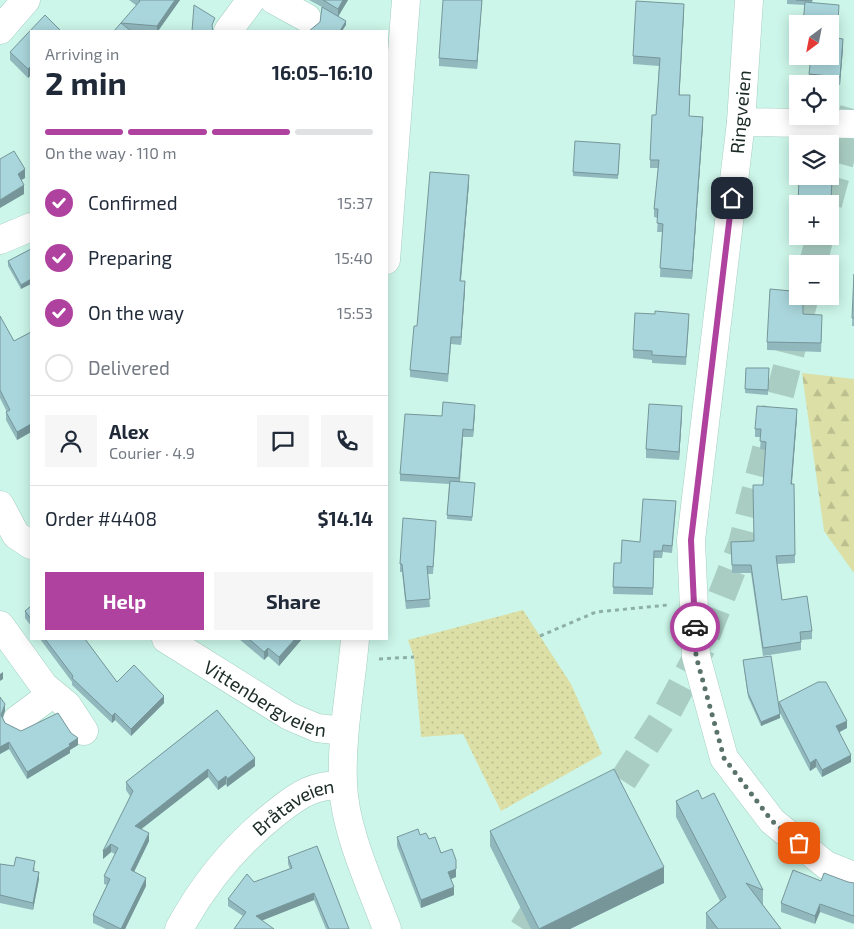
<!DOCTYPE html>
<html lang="en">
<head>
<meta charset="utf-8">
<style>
	body { margin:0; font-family:"Exo 2",sans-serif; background:#f6f6f7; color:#1f2937; height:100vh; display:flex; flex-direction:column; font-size:19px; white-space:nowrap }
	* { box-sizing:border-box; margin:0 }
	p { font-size:16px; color:#747a83 }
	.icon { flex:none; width:28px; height:28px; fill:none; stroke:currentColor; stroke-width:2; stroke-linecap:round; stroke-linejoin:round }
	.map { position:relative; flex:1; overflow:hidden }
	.details { position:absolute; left:30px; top:30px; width:358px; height:610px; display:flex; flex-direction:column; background:#fff; border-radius:0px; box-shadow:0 2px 12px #0003 }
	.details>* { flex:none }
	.needle { width:32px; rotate:212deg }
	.buttons { position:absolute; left:789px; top:15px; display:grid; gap:10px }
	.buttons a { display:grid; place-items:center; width:50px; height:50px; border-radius:0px; background:#fff; box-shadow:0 2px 12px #0003; font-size:25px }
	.pin { position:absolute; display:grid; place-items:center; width:42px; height:42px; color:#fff; margin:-21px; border-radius:10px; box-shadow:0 2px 8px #0006 }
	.courier { position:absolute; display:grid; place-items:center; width:50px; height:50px; margin:-25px; border:4px solid #af419f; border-radius:50%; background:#fff; color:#222; box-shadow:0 1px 6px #0007 }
	.overview em { font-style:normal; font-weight:700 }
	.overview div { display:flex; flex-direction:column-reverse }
	.overview { display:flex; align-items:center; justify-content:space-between; height:85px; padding:0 15px }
	h1 { font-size:32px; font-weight:700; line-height:38px }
	.bar { display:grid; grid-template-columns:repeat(4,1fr); gap:8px 5px; align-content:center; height:60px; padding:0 15px }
	.bar i { height:6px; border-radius:4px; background:#e0e1e3 }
	.bar .current { background:#af419f }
	.bar p { grid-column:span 4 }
	.line { display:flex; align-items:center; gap:12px; padding:0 15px; border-top:1px solid #e0e1e3 }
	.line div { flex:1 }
	.round { display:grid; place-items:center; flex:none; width:52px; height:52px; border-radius:0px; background:#f6f6f7 }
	ol { padding:0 15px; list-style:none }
	li { display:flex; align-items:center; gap:15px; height:55px }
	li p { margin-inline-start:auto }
	li .icon { padding:5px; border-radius:50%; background:#af419f; color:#fff; stroke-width:4 }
	li:last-child { color:#747a83 }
	li i { width:28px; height:28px; border:2px solid #e0e1e3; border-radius:50% }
	.cta { display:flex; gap:10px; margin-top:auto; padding:10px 15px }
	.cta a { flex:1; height:58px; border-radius:0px; background:#af419f; color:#fff; font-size:20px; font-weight:700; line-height:58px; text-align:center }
	.cta a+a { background:#f6f6f7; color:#1f2937 }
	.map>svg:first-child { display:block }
</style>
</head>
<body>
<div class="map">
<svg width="854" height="929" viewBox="0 0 854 929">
	<defs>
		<pattern id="forest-firs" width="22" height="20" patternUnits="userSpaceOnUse" patternTransform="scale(1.25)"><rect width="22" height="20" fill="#dcdfa6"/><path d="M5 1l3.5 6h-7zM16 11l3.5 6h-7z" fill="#bcc08f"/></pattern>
		<pattern id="park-dots" width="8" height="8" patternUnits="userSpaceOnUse" patternTransform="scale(1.25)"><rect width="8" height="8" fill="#dcdfa6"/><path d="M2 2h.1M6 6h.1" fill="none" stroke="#bcc08f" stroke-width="1.8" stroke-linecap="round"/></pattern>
	</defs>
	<rect width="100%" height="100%" fill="#ccf6e9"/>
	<path fill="url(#forest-firs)" d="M802,373L854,379V573L824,531Z"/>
	<path fill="url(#park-dots)" d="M523,610L571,684L602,754L501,811L463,734L421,737L414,657L408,640Z"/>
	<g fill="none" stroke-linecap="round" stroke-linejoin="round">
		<path stroke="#a9cdc2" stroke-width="28" stroke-dasharray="28 14" stroke-linecap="butt" d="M813,264L820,236
			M600,816L668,711L701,649L742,544L805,296
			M523,929L548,890"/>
		<path stroke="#a9cdc2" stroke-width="28" stroke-dasharray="28 14" stroke-linecap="butt" d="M828,204L854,109"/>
		<g stroke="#a4cec1" stroke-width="29">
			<g id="minor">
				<path d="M274,0L307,18"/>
				<path d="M749,0L741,122L691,540L696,656L724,758L772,821L826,865L854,876"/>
				<path d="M0,30L26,0"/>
				<path d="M228,31L251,0"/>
				<path d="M741,122L854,124"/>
				<path d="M0,240L31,227"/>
				<path d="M386,260L406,0"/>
				<path d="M0,505L16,535L31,545"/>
				<path d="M0,625L44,686L67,705L84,731"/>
				<path id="s1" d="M166,639L289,716L317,728L344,731"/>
				<path d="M355,639C351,687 341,735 343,783C344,829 371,886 387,929"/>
				<path d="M17,720L52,694"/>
				<path id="s2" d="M179,929C204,883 236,844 277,812C287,804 297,796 309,791C320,786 331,785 342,785"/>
			</g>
		</g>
		<path stroke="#8eafa5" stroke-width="3" stroke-dasharray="4 4" stroke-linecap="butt" d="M540,636L596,612L668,605
			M379,659L414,657"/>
		<use href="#minor" stroke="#fff" stroke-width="28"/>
	</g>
	<path fill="#91b8bd" d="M129,0H180L158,31H114L137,6Z
		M309,0H348L338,16L346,25L320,22L322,7Z
		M482,0L477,69L439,66V58Z
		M787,0H812V3L839,14L838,39L843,47L840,85L809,83V74L830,56L805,5L787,4Z
		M684,12L679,95L690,104L689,116L703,125L692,279L660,277L662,232H657L658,218L654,217V209L658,168H650V160L656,115L659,66L633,64V56Z
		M31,31V75L28,78L10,60V52Z
		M620,144L618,179L573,176V172Z
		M469,183L461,281L465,289L461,345L451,344L448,382L410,377V370L417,326Z
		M808,236H830V237Z
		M31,249L21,289L8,266V261Z
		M854,274V326H852Z
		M791,302L803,314L822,323L821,352L767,350V342Z
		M0,316L14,341L31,332V432L17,440L6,420V412H7L0,398Z
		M689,322L686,365L652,363V360L633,358V350Z
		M746,368H769L768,395L745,393Z
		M475,412L473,437H463L460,482L475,483L472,521L447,519L449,484L400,481V474L442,416Z
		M682,414L679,460L646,458V449Z
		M797,417L792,484H794L795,563L777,564L782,600L812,631V639L801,640V650L763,656L751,573H732L731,542L754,541L763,485L765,450L760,449L761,437H755V429Z
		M676,508L672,553L663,552L662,558H654L653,595L613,594L614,563H621L640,542Z
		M436,528L433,574H427L430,607L406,609L402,572H400V564Z
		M31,606V626L25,618V611Z
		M40,639H85L117,682L164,703L131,736L115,720L112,723L72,685V682Z
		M239,639H302L279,666L268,656L264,660Z
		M743,660L779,706V702L847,728L839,732L851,762L822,777L816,767L810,771L779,711L780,718L761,726L748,697Z
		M0,697L5,711L3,718L5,723L21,731L78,745L70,750V753L27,779L9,749L0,754Z
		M217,710L255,766L227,787L226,784L218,790L208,777L141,829L149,841L134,872L146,886L125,929H106L93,923V915L107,885L104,884V876L115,854L111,852L103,859L130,796L126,790V782Z
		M702,799L763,890V905L781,929H706V913L720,901L676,817V801Z
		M490,831L664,883L570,929H531L490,846Z
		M420,835L429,839L441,853L456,877L451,879L454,895L421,908L397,846V837Z
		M288,857L349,929H326L314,900L262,920L243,916L228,906V899L254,882L290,869L288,864Z
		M0,864L14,866L35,868L34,871L39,879L33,910L0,903Z
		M821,881L854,883V924L820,912L815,924L781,912V903Z"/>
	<path fill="#76969a" d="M175,0H180L158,31H157V26Z
		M343,0H348L338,17V9Z
		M482,0L477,69V61Z
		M684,4V12L679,103V95Z
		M346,21V25L342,31H340Z
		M843,39V47L840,85V77Z
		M31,66V75L28,78V69Z
		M703,117V125L692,279V271Z
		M25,169V178L18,182V174Z
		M469,175V183L460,288V281Z
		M24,185V194L0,208V200Z
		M31,279V284L21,289V285Z
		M465,281V289L461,345V337Z
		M475,405V412L473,437V430Z
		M682,406V414L679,460V452Z
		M797,409V417L791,492V484Z
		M31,424V432L17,440V432Z
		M463,429V437L459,485V478Z
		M295,639H302L279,666V657Z
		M268,648V656L264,660V652Z
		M3,672V679L0,681V674Z
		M164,696V703L131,736V729Z
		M5,704V711L1,721V715Z
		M115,713V720L112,723V716Z
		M780,714V718L761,726V722Z
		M847,721V728L836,734V726Z
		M78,738V745L70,750V753L27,779V772Z
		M9,742V749L0,754V747Z
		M851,755V762L822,777V770Z
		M255,758V766L227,787V779Z
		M816,759V767L810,771V763Z
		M208,769V777L135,834V826Z
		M226,776V784L218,790V782Z
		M149,833V841L131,878V870Z
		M111,844V852L103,859V851Z
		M664,867V883L570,929H539Z
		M456,869V877L448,880V872Z
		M39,872V879L33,910V903Z
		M146,878V886L125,929H121Z
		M454,887V895L421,908V900Z
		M314,893V900L256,923V916Z
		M820,904V912L815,924V916Z"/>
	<path fill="#a9d6dc" stroke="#76969a" d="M139,0H175L157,26L121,23L131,31H114L140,1Z
		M323,0H343L338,9Z
		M443,0H482L477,61L439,58Z
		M796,0H812V1Z
		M636,1L684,4L679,95H690L689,116L703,117L692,271L660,268L663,224L657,223L658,209H654L659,160H650L652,115H656L660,58L633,56Z
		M805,2L839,5L837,38L843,39L840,77L809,74L811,56H830V24H803Z
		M194,5L215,18L212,25L213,31H192Z
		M322,7L346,21L340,31H309L320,22Z
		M45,15L61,31H31V66L28,69L10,52Z
		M575,141L620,144L618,175L573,172Z
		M14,151L25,169L18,174L24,185L0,200V159Z
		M430,172L469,175L460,281H465L461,337H451L448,374L410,370L414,326H417Z
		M799,178L832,180L830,220V204H798Z
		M31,249V279L21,285L8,261Z
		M854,274V318H852Z
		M770,289L791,291V302L803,303V314L822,315L821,343L767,342Z
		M655,311L689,314L686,357L652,355V351L633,350L635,313L655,314Z
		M0,316L14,341L31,332V424L17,432L6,412L10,410L0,390Z
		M746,368H769L768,390L745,389Z
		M443,402L475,405L473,430L463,429L459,478L400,474L405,414L442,416Z
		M649,404L682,406L679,452L646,449Z
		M757,406L797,409L791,484H794L795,555L776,556L782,600L807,596L812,631L800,632L801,642L763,648L751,565H732L731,542L754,541L753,485H763L766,442L760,441L761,429H755Z
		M450,481L475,483L472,517L447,515Z
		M643,499L676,501L672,546L663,545L662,551H654L653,588L613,587L614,563H621L622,540L640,542Z
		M403,518L436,521L433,567L427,566L430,599L406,601L402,564H400Z
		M31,606V619L25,611Z
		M45,639H85L117,682L134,665L164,696L131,729L115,713L112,716L72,678L73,676Z
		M249,639H295L279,657L268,648L264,652Z
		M771,656L780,714L761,722L748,693L743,660Z
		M818,682H826L847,721L836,726L851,755L822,770L816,759L810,763L779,702Z
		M0,697L5,704L1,715L5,723L21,731L58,713L71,733L78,738L69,744L70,746L27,772L9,742L0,747Z
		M217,710L255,758L227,779L226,776L218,782L208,769L135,826L149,833L131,870L146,878L121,929L93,915L110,879L104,876L118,848L111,844L103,851L133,791L126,782Z
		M614,769L664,867L539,929L490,831Z
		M698,790L702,799L714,793L763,890L746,883L781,929H718L706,913L726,897L676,801Z
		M418,829L420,835L426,833L429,839L435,837L441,853L452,849L456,860V869L448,872L454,887L421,900L397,837Z
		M317,846L349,929H329L314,893L256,916L274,929H234L246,912L228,899L247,874L254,882L292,868L288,857Z
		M16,857L35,861L33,871L39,872L33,903L0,895V864L14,866Z
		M793,870L821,881L824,873L848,882L854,883V916L820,904L815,916L781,903Z"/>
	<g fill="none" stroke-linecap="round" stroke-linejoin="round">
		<path stroke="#59726a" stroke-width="5" stroke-dasharray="0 9" d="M695,627L696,656L724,758L772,821L799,843"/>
		<path stroke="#af419f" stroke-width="6" d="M695,627L691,540L732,198"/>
	</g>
	<g text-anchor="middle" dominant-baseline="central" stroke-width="4" stroke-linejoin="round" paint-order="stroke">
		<g font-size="19" fill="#1b2b26" stroke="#fff">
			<text transform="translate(740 112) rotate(-85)">Ringveien</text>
			<text stroke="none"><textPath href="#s1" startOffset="116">Vittenbergveien</textPath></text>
			<text stroke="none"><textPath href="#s2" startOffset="171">Bråtaveien</textPath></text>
		</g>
	</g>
</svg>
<div class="buttons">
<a><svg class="needle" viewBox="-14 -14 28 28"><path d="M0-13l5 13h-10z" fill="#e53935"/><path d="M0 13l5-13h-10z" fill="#747a83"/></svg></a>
<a><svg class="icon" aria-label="locate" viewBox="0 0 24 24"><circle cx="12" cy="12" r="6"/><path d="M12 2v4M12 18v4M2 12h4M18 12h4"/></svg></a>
<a><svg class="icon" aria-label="layers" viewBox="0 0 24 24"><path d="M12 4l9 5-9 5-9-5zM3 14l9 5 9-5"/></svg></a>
<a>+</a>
<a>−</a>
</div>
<div class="pin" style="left:799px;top:843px;background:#ea580c"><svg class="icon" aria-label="bag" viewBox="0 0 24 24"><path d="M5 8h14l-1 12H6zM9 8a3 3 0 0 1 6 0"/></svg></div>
<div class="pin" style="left:732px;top:198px;background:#1f2937"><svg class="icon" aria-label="home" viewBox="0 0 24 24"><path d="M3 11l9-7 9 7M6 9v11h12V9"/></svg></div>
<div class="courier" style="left:695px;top:627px"><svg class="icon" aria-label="car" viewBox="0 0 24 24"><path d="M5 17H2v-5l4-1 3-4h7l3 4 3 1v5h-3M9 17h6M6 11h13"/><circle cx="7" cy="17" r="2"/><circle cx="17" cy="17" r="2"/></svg></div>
<section class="details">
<div class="overview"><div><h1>2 min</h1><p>Arriving in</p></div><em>16:05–16:10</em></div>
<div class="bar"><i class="current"></i><i class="current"></i><i class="current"></i><i></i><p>On the way · 110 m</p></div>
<ol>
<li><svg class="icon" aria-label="check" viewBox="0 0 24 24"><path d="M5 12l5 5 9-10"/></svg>Confirmed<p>15:37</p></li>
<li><svg class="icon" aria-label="check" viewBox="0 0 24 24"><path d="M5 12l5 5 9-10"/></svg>Preparing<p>15:40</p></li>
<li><svg class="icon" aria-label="check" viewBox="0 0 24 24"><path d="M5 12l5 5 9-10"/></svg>On the way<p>15:53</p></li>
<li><i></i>Delivered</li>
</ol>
<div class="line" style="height:90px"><a class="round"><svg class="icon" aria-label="person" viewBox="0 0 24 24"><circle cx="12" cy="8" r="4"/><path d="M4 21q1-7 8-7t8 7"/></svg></a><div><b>Alex</b><p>Courier · 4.9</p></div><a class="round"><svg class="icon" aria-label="chat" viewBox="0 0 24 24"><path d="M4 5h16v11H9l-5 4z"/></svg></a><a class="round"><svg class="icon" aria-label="phone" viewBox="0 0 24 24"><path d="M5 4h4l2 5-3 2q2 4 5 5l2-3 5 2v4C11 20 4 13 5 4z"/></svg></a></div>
<div class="line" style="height:65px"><div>Order #4408</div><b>$14.14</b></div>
<div class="cta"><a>Help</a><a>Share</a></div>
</section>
</div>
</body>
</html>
